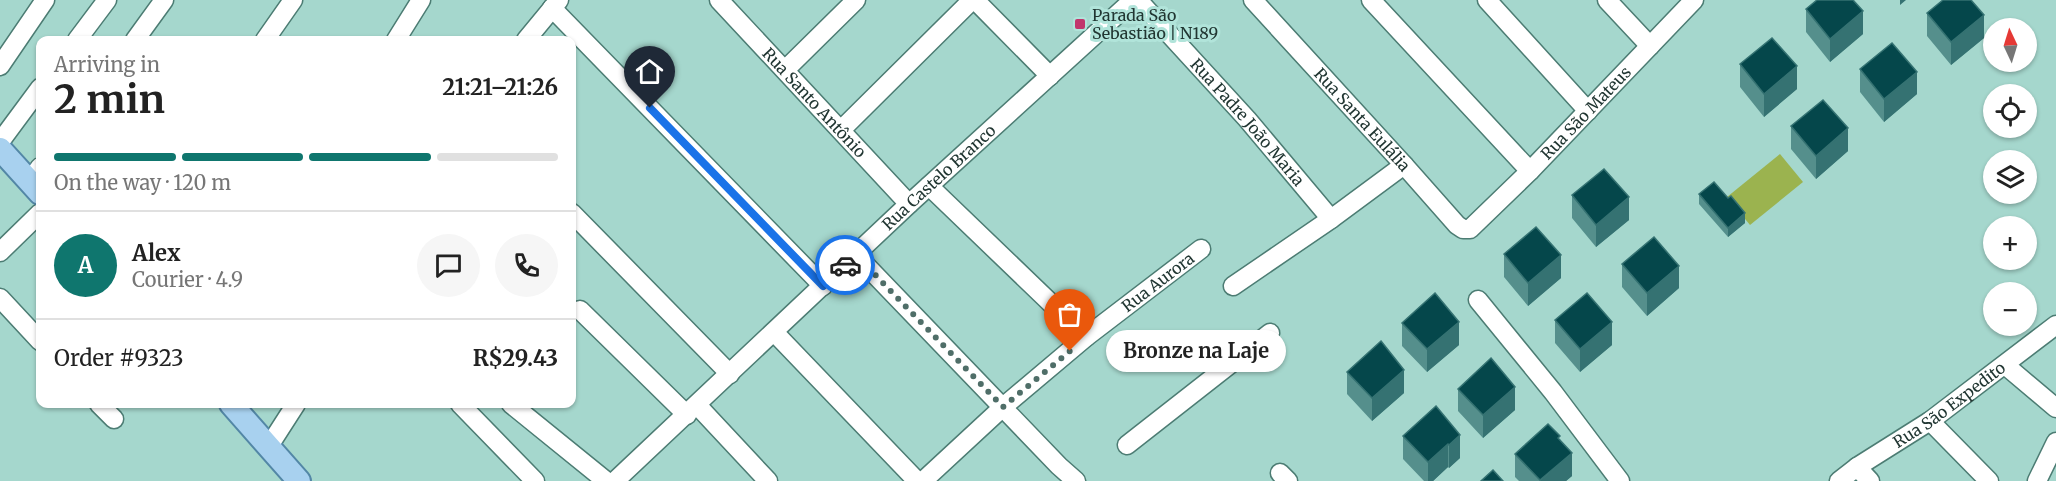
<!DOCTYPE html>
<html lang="en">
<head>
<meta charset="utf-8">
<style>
	body { margin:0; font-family:Merriweather,serif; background:#f6f6f6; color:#222; height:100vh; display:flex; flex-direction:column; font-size:22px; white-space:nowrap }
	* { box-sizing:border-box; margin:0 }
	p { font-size:20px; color:#767676 }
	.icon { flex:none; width:33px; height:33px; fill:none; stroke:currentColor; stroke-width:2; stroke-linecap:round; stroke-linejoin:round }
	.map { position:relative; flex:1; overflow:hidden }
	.details { position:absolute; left:36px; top:36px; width:540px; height:372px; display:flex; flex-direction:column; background:#fff; border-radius:12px; box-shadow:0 2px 4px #0004 }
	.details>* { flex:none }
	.needle { width:39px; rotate:356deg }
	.controls { position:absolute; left:1983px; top:18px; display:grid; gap:12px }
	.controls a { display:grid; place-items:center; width:54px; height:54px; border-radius:50%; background:#fff; box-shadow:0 2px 4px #0004; font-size:30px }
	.pin { position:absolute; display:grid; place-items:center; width:51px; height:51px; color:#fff; margin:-62px -26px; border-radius:50% 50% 50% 0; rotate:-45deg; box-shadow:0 0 6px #0007 }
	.pin .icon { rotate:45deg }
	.courier { position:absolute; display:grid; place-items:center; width:60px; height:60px; margin:-30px; border:4px solid #1a73e8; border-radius:50%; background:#fff; color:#222; box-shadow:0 2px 8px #0007 }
	.bubble { position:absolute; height:42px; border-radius:21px; background:#fff; box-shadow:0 2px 4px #0004; font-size:20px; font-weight:700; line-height:42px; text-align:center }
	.summary em { font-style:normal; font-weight:700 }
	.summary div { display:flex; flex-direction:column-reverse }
	.summary { display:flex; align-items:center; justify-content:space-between; height:102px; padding:0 18px }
	h1 { font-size:39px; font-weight:700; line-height:45px }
	.bar { display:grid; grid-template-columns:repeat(4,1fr); gap:9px 6px; align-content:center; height:72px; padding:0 18px }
	.bar i { height:8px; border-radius:4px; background:#e0e0e0 }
	.bar .current { background:#0f766e }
	.bar p { grid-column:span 4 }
	.line { display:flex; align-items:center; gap:15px; padding:0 18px; border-top:2px solid #e0e0e0 }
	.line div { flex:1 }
	.round { display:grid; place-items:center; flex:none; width:63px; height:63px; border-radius:32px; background:#f6f6f6 }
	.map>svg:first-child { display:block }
</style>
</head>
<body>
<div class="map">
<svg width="2056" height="481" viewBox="0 0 2056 481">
	<rect width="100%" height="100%" fill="#a5d7cd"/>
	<path fill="#9bb34f" d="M1780,154L1803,182L1750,225L1727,197Z"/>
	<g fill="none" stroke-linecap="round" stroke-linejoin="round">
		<g stroke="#4c7c73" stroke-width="21">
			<g id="minor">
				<path id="s1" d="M719,0L909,204"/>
				<path d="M975,0L1050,76"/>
				<path id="s2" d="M1138,0L1247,119L1331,219"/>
				<path id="s3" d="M1253,0L1404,165L1457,225L1463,229H1470L1530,171L1694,0"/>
				<path d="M1371,0L1530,171"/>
				<path d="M1487,0L1588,111"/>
				<path d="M1607,0L1650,46"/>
				<path d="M552,8L823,286"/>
				<path d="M77,40L107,0"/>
				<path d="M135,40L164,0"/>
				<path d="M265,40L293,0"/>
				<path d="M396,40L421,0"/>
				<path d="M526,40L559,0"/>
				<path d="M0,66L45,0"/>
				<path d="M785,70L856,0"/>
				<path d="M841,130L972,0"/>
				<path d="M0,142L40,88"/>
				<path d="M30,181L40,167"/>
				<path d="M929,186L1086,337"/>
				<path d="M572,213L730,374"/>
				<path d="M0,252L40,213"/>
				<path d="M856,255L1059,466L1076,481"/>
				<path d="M1233,286L1331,219L1404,165"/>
				<path d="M0,298L40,341"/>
				<path d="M1478,300L1553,392L1620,481"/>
				<path d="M580,310L687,415"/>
				<path d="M774,332L917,481"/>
				<path d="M2005,365L2056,408"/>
				<path d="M99,404L114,419"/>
				<path d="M460,404L535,481"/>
				<path d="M511,404L606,481"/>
				<path d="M697,405L768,481"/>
				<path d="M1930,421L1989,481"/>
				<path d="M1127,445L1270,333"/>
				<path d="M269,446L296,404"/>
				<path d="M1857,467L1870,481"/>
				<path d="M1280,473L1288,481"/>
				<path id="s4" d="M615,481L909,204L1133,0"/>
				<path id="s5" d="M923,481L1003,407L1086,337L1201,249"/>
				<path id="s6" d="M1839,481L1857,467L1930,421L2056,325"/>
				<path d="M2037,481L2056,442"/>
			</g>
		</g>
		<g stroke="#5387a6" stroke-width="26">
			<path id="major" d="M0,149L40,193
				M231,404L299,481"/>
		</g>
		<use href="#minor" stroke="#fff" stroke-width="18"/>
		<use href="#major" stroke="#a8d1ef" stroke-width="22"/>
	</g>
	<path fill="#558f8c" d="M1806,9L1863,34L1830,62L1806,32Z
		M1927,13L1984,38L1951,65L1927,36Z
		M1740,64L1797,89L1764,117L1740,87Z
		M1860,69L1917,94L1884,122L1860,92Z
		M1791,126L1848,151L1816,179L1791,149Z
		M1699,194L1745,223L1728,237L1699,204Z
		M1572,195L1629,220L1596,247L1572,218Z
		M1504,254L1561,278L1528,306L1504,277Z
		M1622,264L1679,288L1647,316L1622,287Z
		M1555,320L1612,345L1580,372L1555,343Z
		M1402,323L1459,345L1427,372L1402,346Z
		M1347,372L1404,393L1372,421L1347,394Z
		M1458,389L1515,410L1483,438L1458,411Z
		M1436,406L1460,458L1449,468L1448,467L1433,481H1424L1403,459V436Z
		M1560,439L1572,476L1566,481H1519L1515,477V454Z"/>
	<path fill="#357272" d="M1900,0H1906L1900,5Z
		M1863,11V34L1830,62V39Z
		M1984,15V38L1951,65V42Z
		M1797,66V89L1764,117V94Z
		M1917,72V94L1884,122V99Z
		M1848,128V151L1816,179V156Z
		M1629,197V220L1596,247V225Z
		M1745,213V223L1728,237V228Z
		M1561,255V278L1528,306V283Z
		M1679,266V288L1647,316V293Z
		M1459,322V345L1427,372V349Z
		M1612,322V345L1580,372V349Z
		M1404,370V393L1372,421V398Z
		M1515,387V410L1483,438V415Z
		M1460,435V458L1449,468V445Z
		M1448,444V467L1433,481H1428V462Z
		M1572,453V476L1566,481H1540Z"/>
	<path fill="#05474b" stroke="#357272" stroke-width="1.5" d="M1817,0H1853L1863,11L1830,39L1806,9Z
		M1943,0H1971L1984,15L1951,42L1927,13Z
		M1772,38L1797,66L1764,94L1740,64Z
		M1892,43L1917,72L1884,99L1860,69Z
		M1823,100L1848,128L1816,156L1791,126Z
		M1604,169L1629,197L1596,225L1572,195Z
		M1714,182L1728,198L1731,196L1745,213L1728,228L1699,194Z
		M1536,227L1561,255L1528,283L1504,254Z
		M1654,237L1679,266L1647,293L1622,264Z
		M1435,293L1459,322L1427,349L1402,323Z
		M1587,293L1612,322L1580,349L1555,320Z
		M1381,341L1404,370L1372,398L1347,372Z
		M1491,358L1515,387L1483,415L1458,389Z
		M1436,406L1460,435L1449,445L1448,444L1428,462L1403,436Z
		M1548,424L1560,436L1558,438L1572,453L1540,480L1515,454Z
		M1493,470L1503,481H1481Z"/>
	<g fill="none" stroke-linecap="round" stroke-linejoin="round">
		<path stroke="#4f6e68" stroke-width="6" stroke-dasharray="0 10.8" d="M845,265L856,255L1003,407L1070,351"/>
		<path stroke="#1a73e8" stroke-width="8" d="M650,108L823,286L845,265"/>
	</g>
	<rect fill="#c1366c" stroke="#b1e4da" stroke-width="2" x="1074" y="18" width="12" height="12" rx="3"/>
	<g text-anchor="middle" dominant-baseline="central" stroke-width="6" stroke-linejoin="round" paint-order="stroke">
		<g font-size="16" fill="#213632" stroke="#b1e4da" text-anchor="start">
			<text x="1092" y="15">Parada São<tspan x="1092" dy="18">Sebastião | N189</tspan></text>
		</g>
		<g font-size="16" fill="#213632" stroke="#b1e4da">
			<text stroke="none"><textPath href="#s1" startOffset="140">Rua Santo Antônio</textPath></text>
			<text stroke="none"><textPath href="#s3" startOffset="482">Rua São Mateus</textPath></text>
			<text stroke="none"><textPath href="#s3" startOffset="162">Rua Santa Eulália</textPath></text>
			<text stroke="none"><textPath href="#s2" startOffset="164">Rua Padre João Maria</textPath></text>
			<text stroke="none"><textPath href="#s4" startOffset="444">Rua Castelo Branco</textPath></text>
			<text stroke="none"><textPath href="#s5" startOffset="308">Rua Aurora</textPath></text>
			<text stroke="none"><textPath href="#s6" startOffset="134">Rua São Expedito</textPath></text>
		</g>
	</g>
</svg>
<div class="controls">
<a><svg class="needle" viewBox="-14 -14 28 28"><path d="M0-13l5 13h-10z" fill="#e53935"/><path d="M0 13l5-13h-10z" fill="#767676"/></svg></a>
<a><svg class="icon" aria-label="locate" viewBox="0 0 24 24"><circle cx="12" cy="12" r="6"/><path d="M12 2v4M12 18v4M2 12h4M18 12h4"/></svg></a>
<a><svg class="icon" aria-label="layers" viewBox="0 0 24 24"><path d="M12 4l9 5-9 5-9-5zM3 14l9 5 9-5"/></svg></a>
<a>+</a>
<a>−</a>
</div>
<div class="pin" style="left:1070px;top:351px;background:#ea580c"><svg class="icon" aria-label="bag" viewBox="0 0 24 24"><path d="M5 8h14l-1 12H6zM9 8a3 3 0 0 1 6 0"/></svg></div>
<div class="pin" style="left:650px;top:108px;background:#1f2937"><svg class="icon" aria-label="home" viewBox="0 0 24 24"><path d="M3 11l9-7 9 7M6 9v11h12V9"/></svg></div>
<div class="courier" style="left:845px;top:265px"><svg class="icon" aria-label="car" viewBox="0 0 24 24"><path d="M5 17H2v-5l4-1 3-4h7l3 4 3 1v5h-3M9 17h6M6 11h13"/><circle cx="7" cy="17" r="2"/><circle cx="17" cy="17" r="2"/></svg></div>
<div class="bubble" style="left:1106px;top:330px;width:180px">Bronze na Laje</div>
<section class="details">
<div class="summary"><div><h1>2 min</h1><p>Arriving in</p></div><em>21:21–21:26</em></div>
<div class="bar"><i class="current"></i><i class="current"></i><i class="current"></i><i></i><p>On the way · 120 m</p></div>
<div class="line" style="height:108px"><b class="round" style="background:#0f766e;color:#fff">A</b><div><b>Alex</b><p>Courier · 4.9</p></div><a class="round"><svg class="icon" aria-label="chat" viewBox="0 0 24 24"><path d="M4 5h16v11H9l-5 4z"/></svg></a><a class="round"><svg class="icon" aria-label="phone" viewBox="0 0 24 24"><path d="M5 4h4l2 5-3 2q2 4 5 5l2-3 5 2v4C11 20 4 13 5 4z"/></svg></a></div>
<div class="line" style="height:78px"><div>Order #9323</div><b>R$29.43</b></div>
</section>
</div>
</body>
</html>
